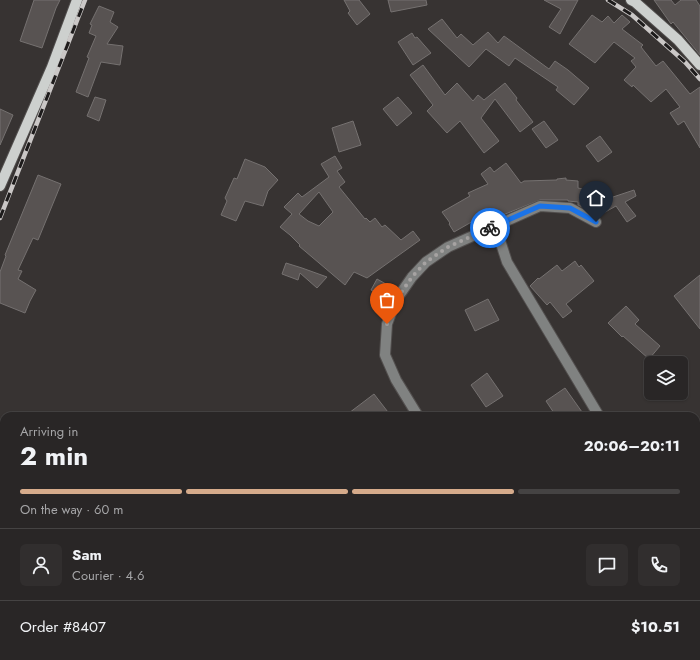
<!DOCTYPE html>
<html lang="en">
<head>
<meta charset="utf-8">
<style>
	body { margin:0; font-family:Jost,sans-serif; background:#312e2e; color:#f1f3f6; height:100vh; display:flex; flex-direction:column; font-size:15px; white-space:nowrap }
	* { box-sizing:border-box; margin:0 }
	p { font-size:13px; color:#a5a5a7 }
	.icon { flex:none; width:22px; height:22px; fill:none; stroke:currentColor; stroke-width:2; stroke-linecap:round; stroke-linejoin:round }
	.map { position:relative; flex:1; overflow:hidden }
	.side { position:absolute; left:0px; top:412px; width:700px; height:248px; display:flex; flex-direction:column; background:#292626; border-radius:12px 12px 0 0; box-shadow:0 1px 3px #0004,0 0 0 1px #454343 }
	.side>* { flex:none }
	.tools { position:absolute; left:644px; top:356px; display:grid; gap:8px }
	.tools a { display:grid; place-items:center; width:44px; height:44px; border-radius:6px; background:#292626; box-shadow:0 1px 3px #0004,0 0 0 1px #454343; font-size:20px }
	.pin { position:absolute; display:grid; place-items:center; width:34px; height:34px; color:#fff; margin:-41px -17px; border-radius:50% 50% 50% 0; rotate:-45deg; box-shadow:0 0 4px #0007 }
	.pin .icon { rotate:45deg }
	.courier { position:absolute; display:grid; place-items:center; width:40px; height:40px; margin:-20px; border:3px solid #1a73e8; border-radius:50%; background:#fff; color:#222; box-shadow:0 1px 5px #0007 }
	.overview em { font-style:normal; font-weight:700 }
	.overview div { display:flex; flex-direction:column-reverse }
	.overview { display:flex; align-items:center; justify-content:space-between; height:68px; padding:0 20px }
	h1 { font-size:26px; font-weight:700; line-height:30px }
	.bar { display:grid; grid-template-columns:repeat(4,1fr); gap:6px 4px; align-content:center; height:48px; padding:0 20px }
	.bar i { height:5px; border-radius:3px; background:#454343 }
	.bar .active { background:#d6ab8b }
	.bar p { grid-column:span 4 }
	.line { display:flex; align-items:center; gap:10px; padding:0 20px; border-top:1px solid #454343 }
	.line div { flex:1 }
	.round { display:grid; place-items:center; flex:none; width:42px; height:42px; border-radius:6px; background:#312e2e }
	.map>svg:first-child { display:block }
</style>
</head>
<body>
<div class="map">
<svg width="700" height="660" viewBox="0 0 700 660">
	<rect width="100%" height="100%" fill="#373332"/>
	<path fill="#8f3e28" d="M270,656L305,657L314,660H247Z"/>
	<path fill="#585352" stroke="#757170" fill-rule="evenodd" d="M34,0H60L56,8L42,48L20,41Z
		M344,0H359L370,14L357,25L348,13L350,11Z
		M388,0H426L427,5L391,12Z
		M544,0H578L560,34L549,27L561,9Z
		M654,0H671L675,5L681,0H696L700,6V55L673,22L671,24Z
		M99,6L114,12L110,22L118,27L107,44L123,46L120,65L101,62L88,97L76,92L89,58L87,57L96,36L89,33L92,25L90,24Z
		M592,15L602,22L608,16L614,23L622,15L630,22L622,29L643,45L641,47L656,66L663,61L690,94L700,87V148L684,121L678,125L670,113L680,107L666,89L651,102L633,85L632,87L624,80L636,67L631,61L635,58L614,42L595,63L569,44Z
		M442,19L457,38L461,34L473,45L488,32L498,43L504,36L549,69L555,61L568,70L589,88L574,105L556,90L558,87L515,58L509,66L486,49L469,67L428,29Z
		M412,33L415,38L417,37L431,53L413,65L398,42Z
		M423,65L445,95L457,83L473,101L478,95L484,100L505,83L517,98L516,100L533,122L520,132L495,99L481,118L499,141L484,153L460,121L447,133L427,111L433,105L410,75Z
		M95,97L106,100L99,121L87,116Z
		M398,97L412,113L397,126L383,109Z
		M0,109L13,115L0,145Z
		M353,121L361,145L339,152L332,128Z
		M544,121L558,140L546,148L532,129Z
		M600,136L612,152L598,162L586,146Z
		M335,156L342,168L337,171L345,182L339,187L365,219L366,218L370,222L375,218L382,227L385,225L401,240L413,231L420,240L367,278L354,272L345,285L299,246L300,245L290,235L280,227L292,214L284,207L298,193L302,197L329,177L321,164ZM319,192L333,212L319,226L308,221L299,214Z
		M245,159L265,167L278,180L268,191L263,206L245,201L236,221L221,215L227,201L225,198L234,178L237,179Z
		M506,163L521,183L524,181L557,180V179L566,178V180L578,181V188L591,191L589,199L601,201L634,190L636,196L625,202L636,216L627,222L616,206L598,216L595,214L593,210L584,208L578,205V202L568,201V200H540L493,219L484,224L482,216L454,232L449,224L450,223L442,212L470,196L468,193L488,184L481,174L490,167L494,172Z
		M38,175L61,184L38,240L33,238L18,270L22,271L18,279L36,290L30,301L25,313L0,303V272L6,256L5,255Z
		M575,261L579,267L581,265L594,281L566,304L572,311L563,318L550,302L547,305L530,286L538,278L539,279L557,265L562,271Z
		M286,263L302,268L327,277L317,288L300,273L298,280L282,274Z
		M700,275V329L674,296Z
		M377,279L395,289L389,300L371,290Z
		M488,299L499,320L475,331L465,310Z
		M626,306L639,320L635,324L660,346L649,359L623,336L622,337L608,323Z
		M487,373L503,396L486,407L471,385Z
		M565,388L582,412L576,416H556L546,401Z
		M374,394L391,416H345Z"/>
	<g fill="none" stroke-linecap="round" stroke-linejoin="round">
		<g stroke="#524f4e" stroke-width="12">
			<path id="minor" d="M495,225L507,262L599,416
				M418,416L396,380L385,355L387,324L396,300L412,277L426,262L448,247L540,206L570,208L596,222
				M694,656V660
				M100,660L101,656"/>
		</g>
		<g stroke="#524f4e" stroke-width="12">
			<path id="major" d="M631,0L635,2L678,40L700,65
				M0,186L52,67L77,0"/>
		</g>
		<use href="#minor" stroke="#808281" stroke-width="10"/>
		<use href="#major" stroke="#cdd0ce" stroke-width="10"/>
		<g stroke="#cac7c6" stroke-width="4.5">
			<path id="rail" d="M608,0L632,15L685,62L700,79
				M0,218L85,0"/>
		</g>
		<use href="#rail" stroke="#1d1b1b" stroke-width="3" stroke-dasharray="9" stroke-linecap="butt"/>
	</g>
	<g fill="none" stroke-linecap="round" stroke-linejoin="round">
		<path stroke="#a6a3a2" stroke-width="4" stroke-dasharray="0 7.2" d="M387,324L396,300L412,277L426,262L448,247L490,228"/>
		<path stroke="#1a73e8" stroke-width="5" d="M490,228L540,206L570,208L596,222"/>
	</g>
</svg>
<div class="tools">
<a><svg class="icon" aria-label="layers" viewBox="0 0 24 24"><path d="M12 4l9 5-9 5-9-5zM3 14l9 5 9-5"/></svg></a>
</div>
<div class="pin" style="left:387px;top:324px;background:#ea580c"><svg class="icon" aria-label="bag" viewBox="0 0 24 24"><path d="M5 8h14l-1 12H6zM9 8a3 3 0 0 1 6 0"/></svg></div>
<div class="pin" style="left:596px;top:222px;background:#1f2937"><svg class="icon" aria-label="home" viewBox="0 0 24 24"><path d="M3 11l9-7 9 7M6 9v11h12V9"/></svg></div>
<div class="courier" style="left:490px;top:228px"><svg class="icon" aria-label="bike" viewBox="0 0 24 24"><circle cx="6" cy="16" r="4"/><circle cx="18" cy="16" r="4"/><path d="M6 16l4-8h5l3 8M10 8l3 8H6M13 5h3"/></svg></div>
<section class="side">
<div class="overview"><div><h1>2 min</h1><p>Arriving in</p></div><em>20:06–20:11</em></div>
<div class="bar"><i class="active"></i><i class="active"></i><i class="active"></i><i></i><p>On the way · 60 m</p></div>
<div class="line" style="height:72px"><a class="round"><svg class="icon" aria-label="person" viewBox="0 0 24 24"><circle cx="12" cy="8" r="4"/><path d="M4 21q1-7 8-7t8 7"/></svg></a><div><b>Sam</b><p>Courier · 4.6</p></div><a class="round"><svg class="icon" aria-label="chat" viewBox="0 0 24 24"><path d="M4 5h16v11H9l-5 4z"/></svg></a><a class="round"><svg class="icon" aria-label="phone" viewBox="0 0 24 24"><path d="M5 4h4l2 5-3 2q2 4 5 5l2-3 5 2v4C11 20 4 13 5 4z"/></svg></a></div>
<div class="line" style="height:52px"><div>Order #8407</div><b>$10.51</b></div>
</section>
</div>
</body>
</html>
